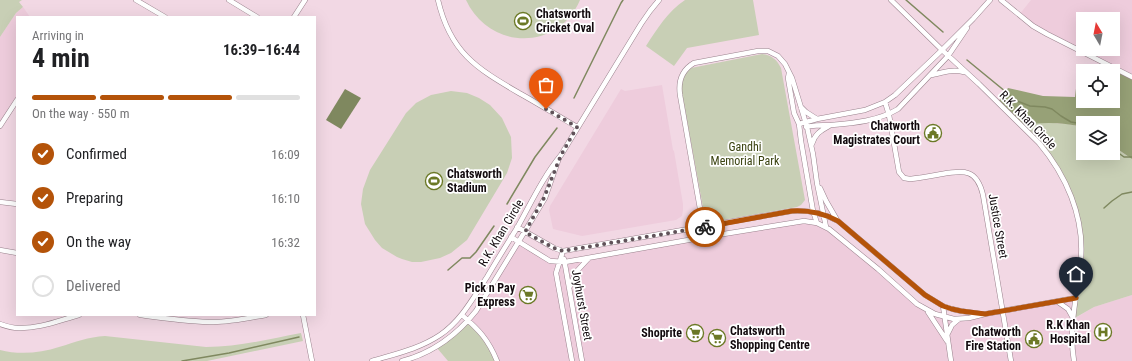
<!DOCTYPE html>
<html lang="en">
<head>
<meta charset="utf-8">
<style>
	body { margin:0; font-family:"Roboto Condensed",sans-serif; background:#f6f6f6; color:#202124; height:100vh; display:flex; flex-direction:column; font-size:15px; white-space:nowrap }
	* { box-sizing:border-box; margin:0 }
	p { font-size:13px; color:#757577 }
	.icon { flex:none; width:22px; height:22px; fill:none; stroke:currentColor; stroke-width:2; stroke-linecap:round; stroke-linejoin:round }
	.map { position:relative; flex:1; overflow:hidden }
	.drawer { position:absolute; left:16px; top:16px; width:300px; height:300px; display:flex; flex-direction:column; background:#fff; border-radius:0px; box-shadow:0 4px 16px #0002 }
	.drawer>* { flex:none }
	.needle { width:26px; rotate:350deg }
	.fabs { position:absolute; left:1076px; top:12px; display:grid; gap:8px }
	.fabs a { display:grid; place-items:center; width:44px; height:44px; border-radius:0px; background:#fff; box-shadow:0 4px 16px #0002; font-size:20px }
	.pin { position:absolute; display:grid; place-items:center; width:34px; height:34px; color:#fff; margin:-41px -17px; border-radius:50% 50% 50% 0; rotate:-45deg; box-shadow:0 0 4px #0007 }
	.pin .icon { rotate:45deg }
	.courier { position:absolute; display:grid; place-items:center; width:40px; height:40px; margin:-20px; border:3px solid #b45309; border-radius:50%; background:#fff; color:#222; box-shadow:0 1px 5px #0007 }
	.headline em { font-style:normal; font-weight:700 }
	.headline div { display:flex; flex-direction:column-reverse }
	.headline { display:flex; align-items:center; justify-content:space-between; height:68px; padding:0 16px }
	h1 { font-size:26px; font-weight:700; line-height:30px }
	.bar { display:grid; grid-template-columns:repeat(4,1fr); gap:6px 4px; align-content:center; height:48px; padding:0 16px }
	.bar i { height:5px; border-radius:3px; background:#e0e0e0 }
	.bar .current { background:#b45309 }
	.bar p { grid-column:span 4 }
	ol { padding:0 16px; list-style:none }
	li { display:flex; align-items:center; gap:12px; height:44px }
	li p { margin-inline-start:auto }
	li .icon { padding:4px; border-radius:50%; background:#b45309; color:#fff; stroke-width:4 }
	li:last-child { color:#757577 }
	li i { width:22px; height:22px; border:2px solid #e0e0e0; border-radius:50% }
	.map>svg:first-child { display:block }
</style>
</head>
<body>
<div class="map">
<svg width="1132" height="361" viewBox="0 0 1132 361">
	<rect width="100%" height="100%" fill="#f2d8e4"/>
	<path fill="#eeccdc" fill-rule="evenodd" d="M1031,0H1132V78L1046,34L1019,15ZM1083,19H1113V49H1083Z
		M23,7L30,17H17V101L0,127V37L16,13Z
		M662,85L673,150L674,151L683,204V210L682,216L676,220L582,236L553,229L549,210L550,206L621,89L625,91Z
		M799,221L826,227L928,311L954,319L1076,298L1074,319L1094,307L1132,295V361H497L469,320L519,242L547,259L559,262Z"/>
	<path fill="#c8cfb5" d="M0,0H22L19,2L23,7L16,13L0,37Z
		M466,0H580C558,52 489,50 466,0Z
		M685,0H753L759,35L687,48L674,66L646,46C657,29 668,11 685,0Z
		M762,54C772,55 777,60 781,68L805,200L801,205L797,207L712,222L706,218L704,213L681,88C683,80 684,73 691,68Z
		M451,91L467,93L479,98L490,105L502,118L511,137L512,158L507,173L467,240L451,253L440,258L421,262H412L402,259L397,257L382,248L375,240L365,224L361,204L363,189L370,170L406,113L416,103L431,95Z
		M1039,122L1068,124L1083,127V153H1113V146L1132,159V295L1094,307L1073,319L1081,257L1076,208L1057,165L1021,125Z
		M469,320L479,328L497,361H448L437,348Z
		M301,333L303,341L207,361H0V350C19,355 41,353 59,347C76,342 88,337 105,336L206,347C239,347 269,339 301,333Z"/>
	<path fill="#97a177" d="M1101,62L1132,78V159L1113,146V123H1083V127C1062,122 1043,122 1021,125L998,102L1008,88L1043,96L1075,97L1077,80L1083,82V101H1113V71H1096Z"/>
	<path fill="#7f885f" d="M345,89L361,98L341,129L326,120Z"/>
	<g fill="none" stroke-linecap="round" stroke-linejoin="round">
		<path stroke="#7f885f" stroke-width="1.5" d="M906,0L943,32
			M967,60L1017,101L1030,106L1045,107L1052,109L1061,116L1071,122L1083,124
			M574,98L621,3L623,0
			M1113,149L1124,157H1132
			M507,204L535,157L557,128
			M1104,208L1112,201L1122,194L1132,192
			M448,270L462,258H470L476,252L494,226
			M182,361L229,353L299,337"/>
		<g stroke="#9a828d" stroke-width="5.5">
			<path id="minor" d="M136,0L165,17
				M229,0L257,17
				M438,0C450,52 476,68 519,93C539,104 558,116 577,127
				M891,0L942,50L979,84L1039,143C1066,175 1084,216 1081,258C1078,292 1068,326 1074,361
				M1001,0L1033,26L1047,34L1132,77
				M294,17L305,0
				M789,73L788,78L794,113L799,124
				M932,75C943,72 953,69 964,72
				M885,102L889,115L899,172L904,178L910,179C921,178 931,176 942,174C964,170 977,169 983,195L1011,361
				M801,107L806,112L817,119
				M0,126L17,100
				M806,127C814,125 822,125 831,125C854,123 878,121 898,109L948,56L967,28
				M812,144C815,134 820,131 829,126
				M820,188L826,201L837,220
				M0,202L17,204
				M702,214L714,226
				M817,223L813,211L801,141L799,124L817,119L865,110L885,102L895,95L942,50L973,19L990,0
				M517,227L554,248L563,251L792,211C809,210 823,213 838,221L925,295L943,306L952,309L961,311L982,314
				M511,237L550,261L565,262L705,237L804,221L817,223L829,229L878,269L917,304L935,314L954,319L969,318L985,314L1075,298
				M705,237L680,95C678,81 682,70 694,63L758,51H768L778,56L785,64L792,78L807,127L813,154L817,183L826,227
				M0,250L17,253
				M563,251L556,273L572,361
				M564,259L582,361
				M569,288L576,272L589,258
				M1058,302L1068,309L1073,318
				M943,306L951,361
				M928,312L947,341
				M140,315C164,318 189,322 214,322C231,322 249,318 266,315
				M303,315L312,361
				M462,315C479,330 488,339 497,361
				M0,324C6,326 12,328 18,328C39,329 60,320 79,315
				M947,335L952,325L959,319
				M372,361C395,354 419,349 440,335C461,321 473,298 487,277C497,260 507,244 517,228C531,203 543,177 561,155L641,24L650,11L659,0
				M402,361C433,353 456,336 476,311L519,241L545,198L559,158"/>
		</g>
		<use href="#minor" stroke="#fff" stroke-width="4.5"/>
	</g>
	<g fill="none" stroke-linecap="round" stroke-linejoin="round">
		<path stroke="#605259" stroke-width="4" stroke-dasharray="0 7.2" d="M546,109L577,127L561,155L544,198L525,232L554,248L563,251L705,227"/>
		<path stroke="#b45309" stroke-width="5" d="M705,227L792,211C809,210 823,213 838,221L925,295L943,306L952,309L961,311L985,314L1076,298"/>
	</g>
	<defs>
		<g id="stadium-ring" transform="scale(0.9)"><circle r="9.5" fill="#fff" stroke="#6b7926" stroke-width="1.5"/><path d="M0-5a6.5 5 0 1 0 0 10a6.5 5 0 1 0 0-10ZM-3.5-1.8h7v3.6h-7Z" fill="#6b7926"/></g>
		<g id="civic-ring" transform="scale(0.9)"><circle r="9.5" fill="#fff" stroke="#6b7926" stroke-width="1.5"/><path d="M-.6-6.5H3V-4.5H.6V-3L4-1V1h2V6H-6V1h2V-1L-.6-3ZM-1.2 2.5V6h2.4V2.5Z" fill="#6b7926"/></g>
		<g id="supermarket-ring" transform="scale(0.9)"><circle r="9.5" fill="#fff" stroke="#6b7926" stroke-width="1.5"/><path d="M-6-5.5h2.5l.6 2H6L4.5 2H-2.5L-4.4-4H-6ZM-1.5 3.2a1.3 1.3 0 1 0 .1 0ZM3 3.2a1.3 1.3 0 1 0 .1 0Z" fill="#6b7926"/></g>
		<g id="hospital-ring" transform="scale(0.9)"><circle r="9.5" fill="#fff" stroke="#6b7926" stroke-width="1.5"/><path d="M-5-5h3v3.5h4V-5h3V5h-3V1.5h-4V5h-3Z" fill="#6b7926"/></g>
	</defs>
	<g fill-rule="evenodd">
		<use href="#stadium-ring" x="523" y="21"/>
		<use href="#civic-ring" x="933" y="133"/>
		<use href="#stadium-ring" x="434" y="181"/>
		<use href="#supermarket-ring" x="528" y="295"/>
		<use href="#hospital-ring" x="1103" y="332"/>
		<use href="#supermarket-ring" x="695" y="333"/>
		<use href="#supermarket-ring" x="717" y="338"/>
		<use href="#civic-ring" x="1034" y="339"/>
	</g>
	<g text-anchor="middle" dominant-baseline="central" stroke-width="3.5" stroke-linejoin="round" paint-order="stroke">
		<g font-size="12" font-weight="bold" fill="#120a0e" stroke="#fff" text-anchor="end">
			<text x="536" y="14" text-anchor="start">Chatsworth<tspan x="536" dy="14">Cricket Oval</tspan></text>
			<text x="920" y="126">Chatworth<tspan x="920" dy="14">Magistrates Court</tspan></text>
			<text x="447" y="174" text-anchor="start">Chatsworth<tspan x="447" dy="14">Stadium</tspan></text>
			<text x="515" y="288">Pick n Pay<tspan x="515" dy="14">Express</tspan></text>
			<text x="1090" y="325">R.K Khan<tspan x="1090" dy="14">Hospital</tspan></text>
			<text x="730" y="331" text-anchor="start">Chatsworth<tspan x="730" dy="14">Shopping Centre</tspan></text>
			<text x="1021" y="332">Chatworth<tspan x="1021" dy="14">Fire Station</tspan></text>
			<text x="682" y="333">Shoprite</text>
		</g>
		<g font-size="12" fill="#120a0e" stroke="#fff">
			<text transform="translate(1028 120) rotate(46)">R.K. Khan Circle</text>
			<text transform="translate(998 226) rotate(80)">Justice Street</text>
			<text transform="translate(501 233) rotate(-59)">R.K. Khan Circle</text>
			<text transform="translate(582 305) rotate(80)">Joyhurst Street</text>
		</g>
		<g font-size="12" fill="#3a4210" stroke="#fff">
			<text x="745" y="147">Gandhi<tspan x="745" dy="14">Memorial Park</tspan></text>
		</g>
	</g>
</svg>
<div class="fabs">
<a><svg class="needle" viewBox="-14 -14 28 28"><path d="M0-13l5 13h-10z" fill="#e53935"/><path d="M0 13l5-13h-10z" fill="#757577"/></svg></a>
<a><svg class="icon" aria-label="locate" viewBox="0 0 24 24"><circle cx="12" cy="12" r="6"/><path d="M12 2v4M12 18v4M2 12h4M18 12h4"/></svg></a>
<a><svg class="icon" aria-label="layers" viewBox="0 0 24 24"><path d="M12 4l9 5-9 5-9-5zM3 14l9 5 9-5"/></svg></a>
</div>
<div class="pin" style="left:546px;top:109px;background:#ea580c"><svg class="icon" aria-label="bag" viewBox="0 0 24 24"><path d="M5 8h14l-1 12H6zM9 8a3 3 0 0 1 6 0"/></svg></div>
<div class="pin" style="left:1076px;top:298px;background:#1f2937"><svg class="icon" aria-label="home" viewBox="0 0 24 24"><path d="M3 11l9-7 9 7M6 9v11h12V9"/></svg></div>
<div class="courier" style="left:705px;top:227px"><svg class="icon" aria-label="bike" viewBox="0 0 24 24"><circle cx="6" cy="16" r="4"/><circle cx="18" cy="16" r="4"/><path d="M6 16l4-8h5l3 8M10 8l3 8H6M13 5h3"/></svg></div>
<section class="drawer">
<div class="headline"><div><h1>4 min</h1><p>Arriving in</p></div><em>16:39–16:44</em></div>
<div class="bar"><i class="current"></i><i class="current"></i><i class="current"></i><i></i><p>On the way · 550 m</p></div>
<ol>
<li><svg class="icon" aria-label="check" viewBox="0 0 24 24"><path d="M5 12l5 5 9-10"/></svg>Confirmed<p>16:09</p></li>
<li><svg class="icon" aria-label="check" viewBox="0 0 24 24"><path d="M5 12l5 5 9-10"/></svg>Preparing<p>16:10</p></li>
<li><svg class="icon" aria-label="check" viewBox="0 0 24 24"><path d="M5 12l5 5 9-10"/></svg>On the way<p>16:32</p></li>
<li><i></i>Delivered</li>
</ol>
</section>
</div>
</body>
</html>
